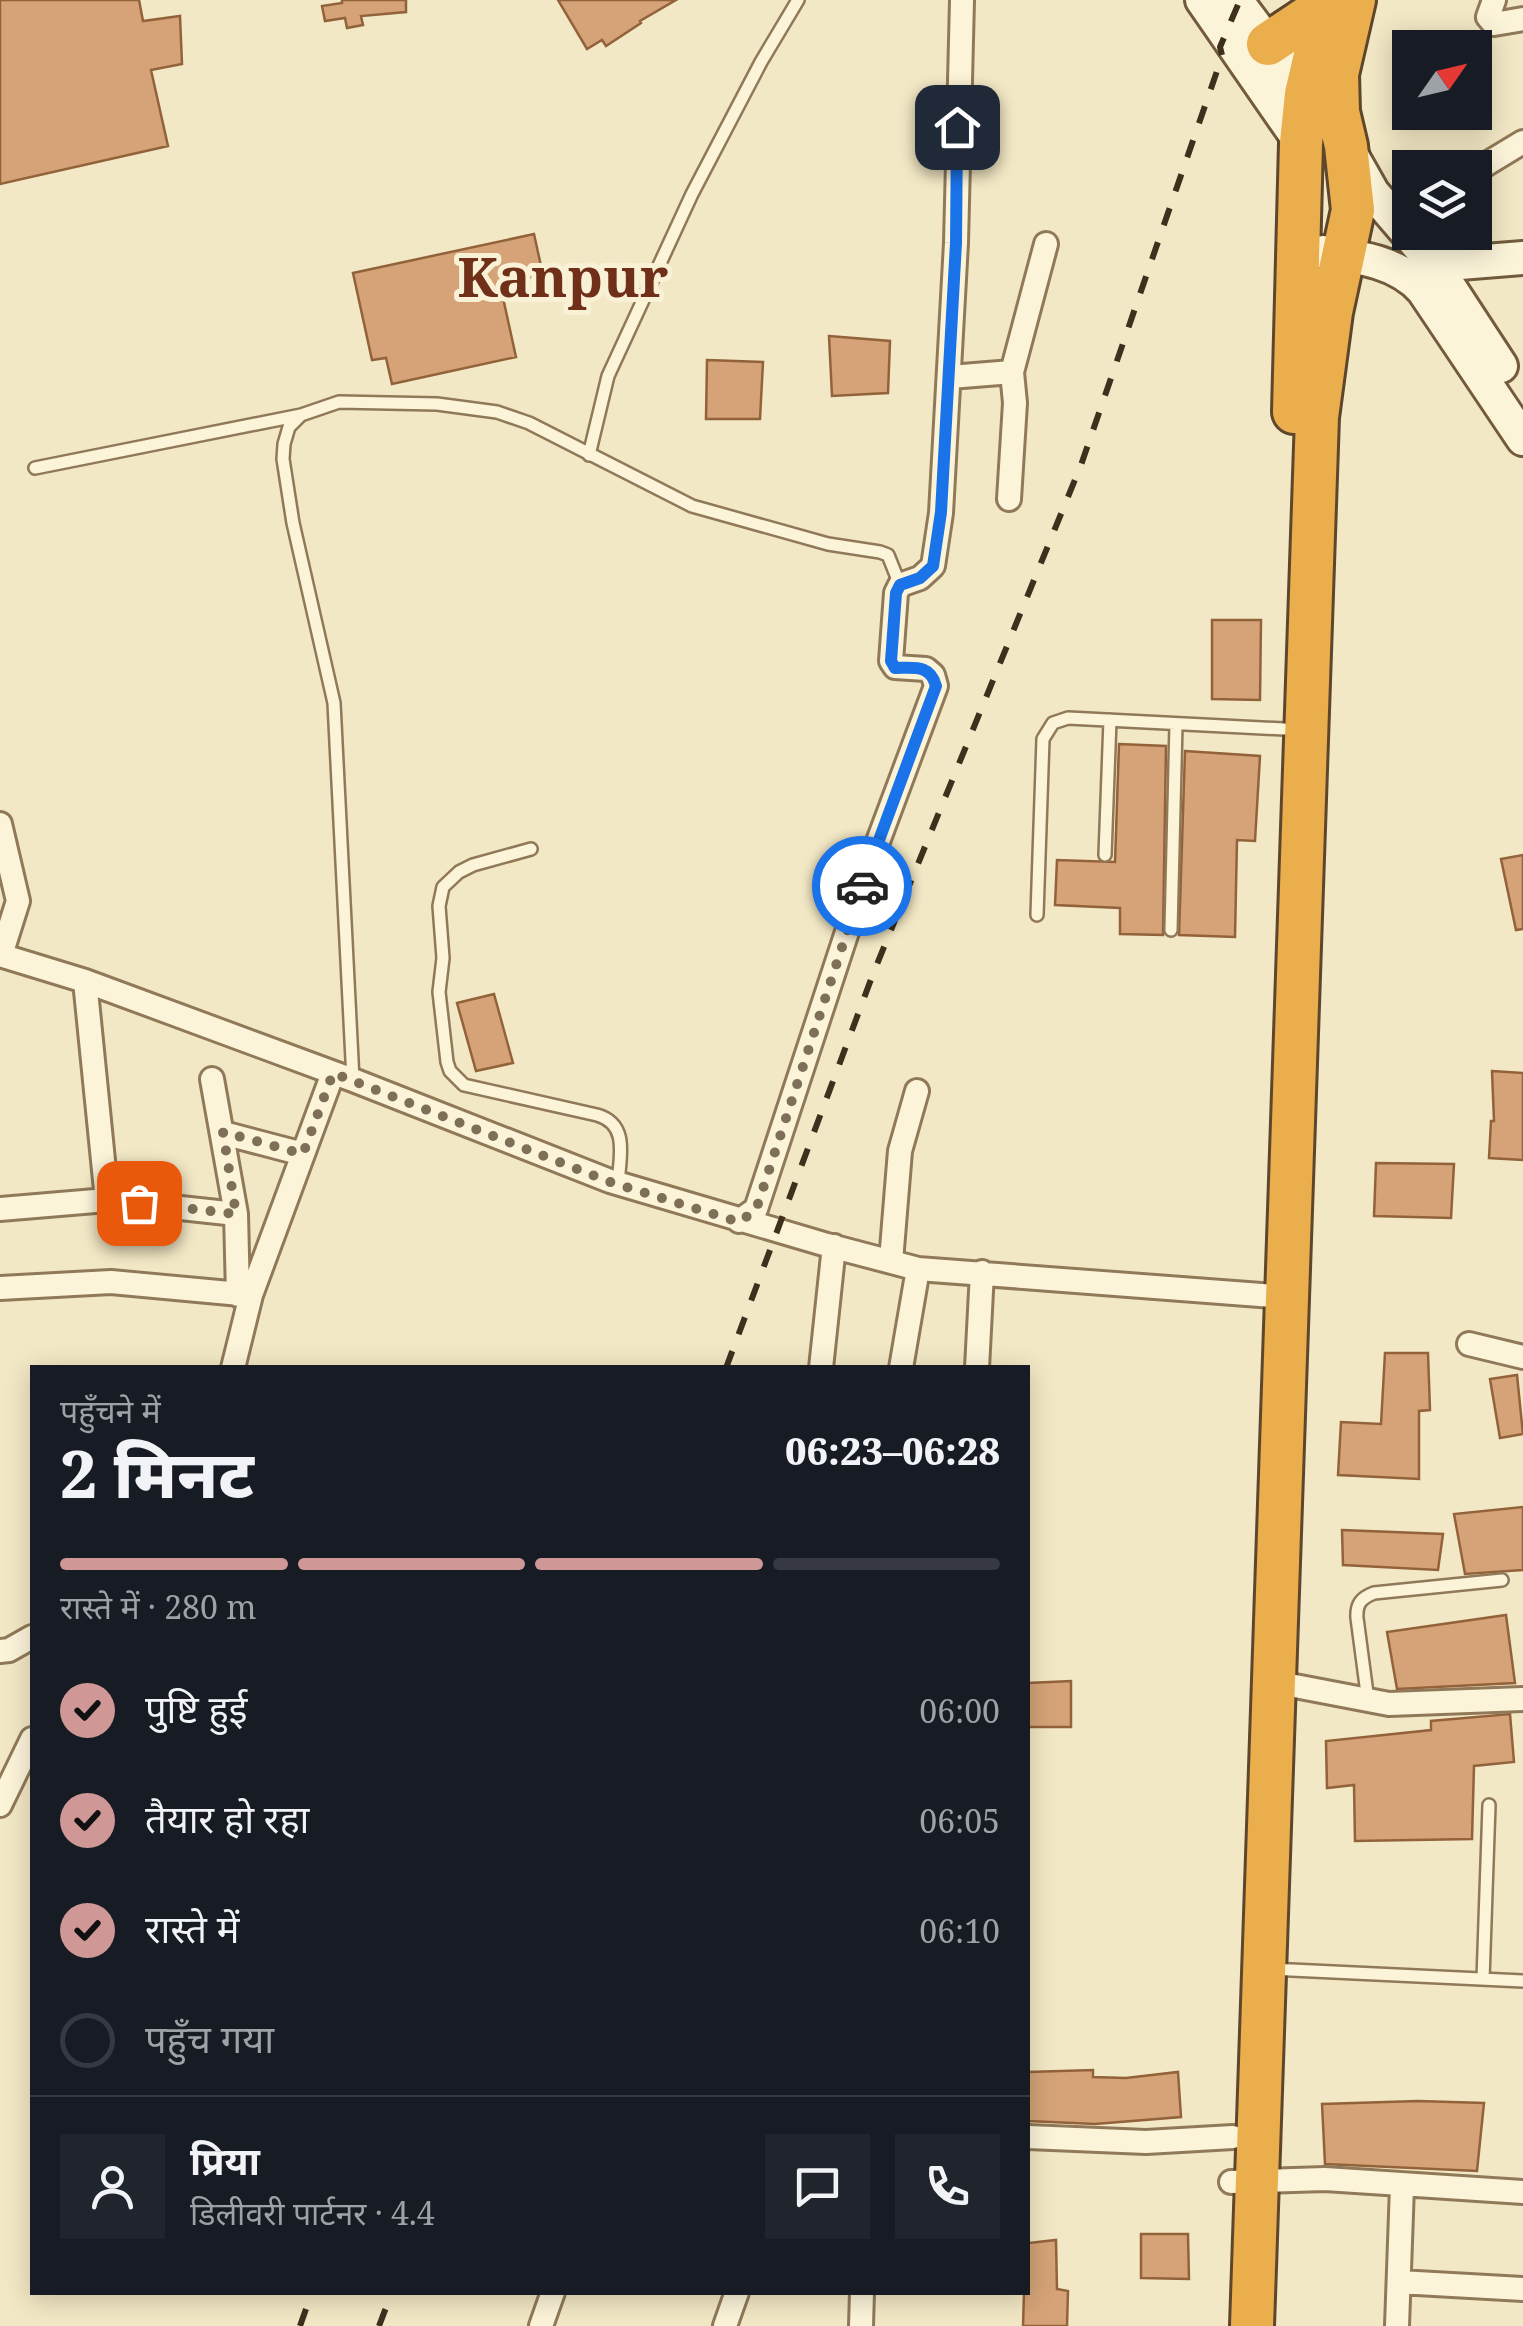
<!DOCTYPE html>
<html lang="hi">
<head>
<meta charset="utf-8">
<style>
	body { margin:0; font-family:"Noto Serif","Noto Sans Devanagari",serif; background:#20242c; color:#f1f3f6; height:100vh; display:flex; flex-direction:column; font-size:38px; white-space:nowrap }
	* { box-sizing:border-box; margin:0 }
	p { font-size:32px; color:#9ea1a6 }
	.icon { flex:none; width:55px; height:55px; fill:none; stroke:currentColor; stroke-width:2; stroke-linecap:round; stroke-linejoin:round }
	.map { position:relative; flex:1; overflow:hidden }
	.sheet { position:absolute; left:30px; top:1365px; width:1000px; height:930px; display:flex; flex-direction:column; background:#171b24; border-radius:0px; box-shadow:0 5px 25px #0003 }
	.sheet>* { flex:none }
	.needle { width:65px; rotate:56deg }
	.buttons { position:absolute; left:1392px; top:30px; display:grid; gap:20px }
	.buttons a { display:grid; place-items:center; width:100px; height:100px; border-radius:0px; background:#171b24; box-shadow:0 5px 25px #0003; font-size:50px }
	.pin { position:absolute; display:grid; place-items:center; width:85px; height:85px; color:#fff; margin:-42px; border-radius:20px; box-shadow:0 5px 15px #0006 }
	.courier { position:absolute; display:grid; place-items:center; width:100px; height:100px; margin:-50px; border:8px solid #1a73e8; border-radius:50%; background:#fff; color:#222; box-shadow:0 2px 12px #0007 }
	.summary em { font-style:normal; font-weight:800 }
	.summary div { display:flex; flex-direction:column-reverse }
	.summary { display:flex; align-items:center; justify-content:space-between; height:170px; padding:0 30px }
	h1 { font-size:65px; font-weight:800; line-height:75px }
	.bar { display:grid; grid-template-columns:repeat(4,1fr); gap:15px 10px; align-content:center; height:120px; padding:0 30px }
	.bar i { height:12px; border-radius:8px; background:#363941 }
	.bar .active { background:#cf9896 }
	.bar p { grid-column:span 4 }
	.line { display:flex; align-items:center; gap:25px; padding:0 30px; border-top:2px solid #363941 }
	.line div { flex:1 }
	.round { display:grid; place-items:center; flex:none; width:105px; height:105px; border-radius:0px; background:#20242c }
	ol { padding:0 30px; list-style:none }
	li { display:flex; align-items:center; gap:30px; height:110px }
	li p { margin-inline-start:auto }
	li .icon { padding:10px; border-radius:50%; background:#cf9896; color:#111; stroke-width:4 }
	li:last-child { color:#9ea1a6 }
	li i { width:55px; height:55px; border:5px solid #363941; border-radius:50% }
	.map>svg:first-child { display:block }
</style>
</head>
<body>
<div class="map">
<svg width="1523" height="2326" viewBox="0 0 1523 2326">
	<rect width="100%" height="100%" fill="#f3e8c5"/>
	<path fill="#d5a377" stroke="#92623b" stroke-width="2.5" d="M0,0H139L143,21L180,16L182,64L151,70L168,146L0,184Z
		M342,0H406V12L361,16L363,25L347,28L345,18L325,21L322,6L342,3Z
		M558,0H676L640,21L641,23L606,46L602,40L587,49Z
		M534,234L543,275L500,284L516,357L392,384L386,358L372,360L353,273Z
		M829,336L890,341L888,393L832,396Z
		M707,360L763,362L760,419H706Z
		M1212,620H1261L1260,700L1212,699Z
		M1119,744L1166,746L1163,935L1120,934V908L1055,905L1057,860L1115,862Z
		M1185,751L1260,756L1255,841L1237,840L1235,937L1179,935Z
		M1523,855V929L1516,930L1501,859Z
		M494,994L513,1063L476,1071L457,1003Z
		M1492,1071L1523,1073V1160L1489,1158L1491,1121H1494Z
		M1376,1163L1454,1164L1451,1218L1374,1216Z
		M1385,1353H1428L1430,1410L1419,1411V1479L1338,1475L1341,1422L1381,1424Z
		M1517,1375L1523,1434L1500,1438L1490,1379Z
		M1523,1507V1570L1465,1574L1454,1514Z
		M1342,1530L1443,1534L1438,1570L1343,1565Z
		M1506,1615L1515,1683L1397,1689L1387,1632Z
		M1071,1681V1727H1028V1683Z
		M1510,1714L1514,1762L1474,1766L1472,1839L1355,1841L1354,1785L1327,1788L1326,1741L1431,1730V1721Z
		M1093,2070V2077L1126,2078L1178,2072L1181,2117L1095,2124L1028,2121V2072Z
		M1418,2101L1484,2103L1477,2171L1325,2164L1322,2104Z
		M1141,2234H1188L1189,2279L1141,2278Z
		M1056,2240L1057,2289L1068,2291L1067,2326H1023L1024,2292H1028V2243Z"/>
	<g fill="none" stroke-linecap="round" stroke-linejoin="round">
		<g stroke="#907958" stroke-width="16">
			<path id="lane" d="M589,455L608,376L692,194L761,62L798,0
				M35,468L301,415
				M531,849L473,865L459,872L443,887L439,906L443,958L439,992L447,1062L450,1071L464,1085L597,1115C629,1124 620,1156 618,1183
				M1105,855L1110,720
				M1037,915L1043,739L1053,723L1068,718L1284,729
				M1171,930L1176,724
				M353,1080L334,703L293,523L283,459L284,444L289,427L301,415L339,402L437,404L497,412L529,423L692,506L828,544L880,552L888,555L900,585
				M1368,1701L1357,1618C1356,1604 1361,1598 1374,1593L1502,1580
				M1270,1969L1523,1981
				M1483,1979L1489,1805"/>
		</g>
		<g stroke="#907958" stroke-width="28">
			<path id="street" d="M1494,0L1488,17L1494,24L1523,19
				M1475,171L1523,142
				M1012,372L1046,244
				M950,377L1012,372L1015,403L1009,499
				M0,824L18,901L1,955
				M0,955L85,981L353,1080L610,1181L827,1245L918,1269L1287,1297
				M85,981L107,1200
				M212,1079L236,1214L238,1295
				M223,1133L303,1154
				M0,1209L107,1200L236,1214
				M739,1221L756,1209L867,871L936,686L933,675L926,669L895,667L891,661L896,593L900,585L920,578L933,566L941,513L956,243L962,0
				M891,1261L900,1151L917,1091
				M0,1288L111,1282L251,1295L333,1073
				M1469,1344L1523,1357
				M233,1368L251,1295
				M821,1368L834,1246
				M901,1368L918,1269
				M977,1368L982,1272
				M0,1651L9,1650L32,1637
				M1274,1682L1389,1704L1523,1699
				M0,1805L32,1739
				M1028,2137L1146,2142L1233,2137
				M1231,2182L1325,2179L1523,2192
				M1399,2282L1523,2289
				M541,2326L553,2292
				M725,2326L737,2292
				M861,2326L862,2292
				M1397,2326L1402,2186"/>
		</g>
		<g stroke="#725a3b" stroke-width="38">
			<path id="secondary" d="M1202,0L1301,143
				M1236,0L1306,94L1321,103
				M1351,154L1373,193L1435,265L1501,366
				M1323,252C1360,257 1398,262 1423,290L1523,439
				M1420,274L1435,265L1523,258"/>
		</g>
		<g stroke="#5e462d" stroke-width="48">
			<path id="highway" d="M1268,44L1328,4
				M1294,412L1301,143L1306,94L1321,30
				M1252,2326L1317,417L1331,312L1353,210L1346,146L1338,112L1337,74L1354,0"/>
		</g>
		<use href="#lane" stroke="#fcf4d9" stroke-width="11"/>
		<use href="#street" stroke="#fcf4d9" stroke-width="22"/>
		<use href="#secondary" stroke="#fcf4d9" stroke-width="32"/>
		<use href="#highway" stroke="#eaae4d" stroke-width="42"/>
		<path stroke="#3f301e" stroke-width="6" stroke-dasharray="18 18" stroke-linecap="butt" d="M726,1368L873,974L1081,465L1217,71L1222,55L1220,47L1240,0
			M300,2326L312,2292
			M379,2326L392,2292"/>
	</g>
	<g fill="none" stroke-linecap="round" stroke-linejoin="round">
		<path stroke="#7e7058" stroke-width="10" stroke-dasharray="0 18" d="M139,1203L236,1214L223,1132L303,1154L333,1073L610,1182L739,1222L756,1210L862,886"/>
		<path stroke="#1a73e8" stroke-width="12" d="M862,886L936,686C930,664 914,668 895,668L891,661L896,593L900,585L920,578L933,566L941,512L956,243L957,127"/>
	</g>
	<g text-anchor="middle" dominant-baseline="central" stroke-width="10" stroke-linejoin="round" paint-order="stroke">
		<g font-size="55" font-weight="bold" fill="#702f18" stroke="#f9f1d5">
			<text x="563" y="275">Kanpur</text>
		</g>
	</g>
</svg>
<div class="buttons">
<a><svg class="needle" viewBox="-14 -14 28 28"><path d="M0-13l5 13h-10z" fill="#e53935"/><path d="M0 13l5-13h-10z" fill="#9ea1a6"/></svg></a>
<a><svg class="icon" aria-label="layers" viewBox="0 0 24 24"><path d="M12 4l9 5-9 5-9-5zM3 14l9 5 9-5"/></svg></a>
</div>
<div class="pin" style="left:139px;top:1203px;background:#ea580c"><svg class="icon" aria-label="bag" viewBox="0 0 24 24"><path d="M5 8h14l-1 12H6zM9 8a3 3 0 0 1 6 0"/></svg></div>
<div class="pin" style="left:957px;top:127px;background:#1f2937"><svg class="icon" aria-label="home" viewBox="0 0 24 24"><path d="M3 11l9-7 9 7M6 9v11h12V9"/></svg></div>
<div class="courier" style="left:862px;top:886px"><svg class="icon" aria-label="car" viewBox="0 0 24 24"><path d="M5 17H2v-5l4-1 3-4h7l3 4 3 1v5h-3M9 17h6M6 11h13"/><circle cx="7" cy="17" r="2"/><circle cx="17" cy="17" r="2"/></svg></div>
<section class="sheet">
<div class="summary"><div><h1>2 मिनट</h1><p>पहुँचने में</p></div><em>06:23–06:28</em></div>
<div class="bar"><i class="active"></i><i class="active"></i><i class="active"></i><i></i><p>रास्ते में · 280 m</p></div>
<ol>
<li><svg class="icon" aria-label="check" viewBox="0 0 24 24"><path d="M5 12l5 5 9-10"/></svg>पुष्टि हुई<p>06:00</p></li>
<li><svg class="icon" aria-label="check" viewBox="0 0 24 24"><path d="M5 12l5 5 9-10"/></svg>तैयार हो रहा<p>06:05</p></li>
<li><svg class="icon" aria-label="check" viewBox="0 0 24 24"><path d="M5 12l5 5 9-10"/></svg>रास्ते में<p>06:10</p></li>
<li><i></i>पहुँच गया</li>
</ol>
<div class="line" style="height:180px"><a class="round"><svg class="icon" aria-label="person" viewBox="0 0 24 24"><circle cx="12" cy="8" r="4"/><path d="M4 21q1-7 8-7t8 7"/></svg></a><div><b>प्रिया</b><p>डिलीवरी पार्टनर · 4.4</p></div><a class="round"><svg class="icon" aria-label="chat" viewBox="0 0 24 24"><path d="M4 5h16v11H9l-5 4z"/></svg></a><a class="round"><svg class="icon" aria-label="phone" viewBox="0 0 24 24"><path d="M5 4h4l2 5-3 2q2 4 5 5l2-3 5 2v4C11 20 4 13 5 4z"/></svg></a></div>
</section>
</div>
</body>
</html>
